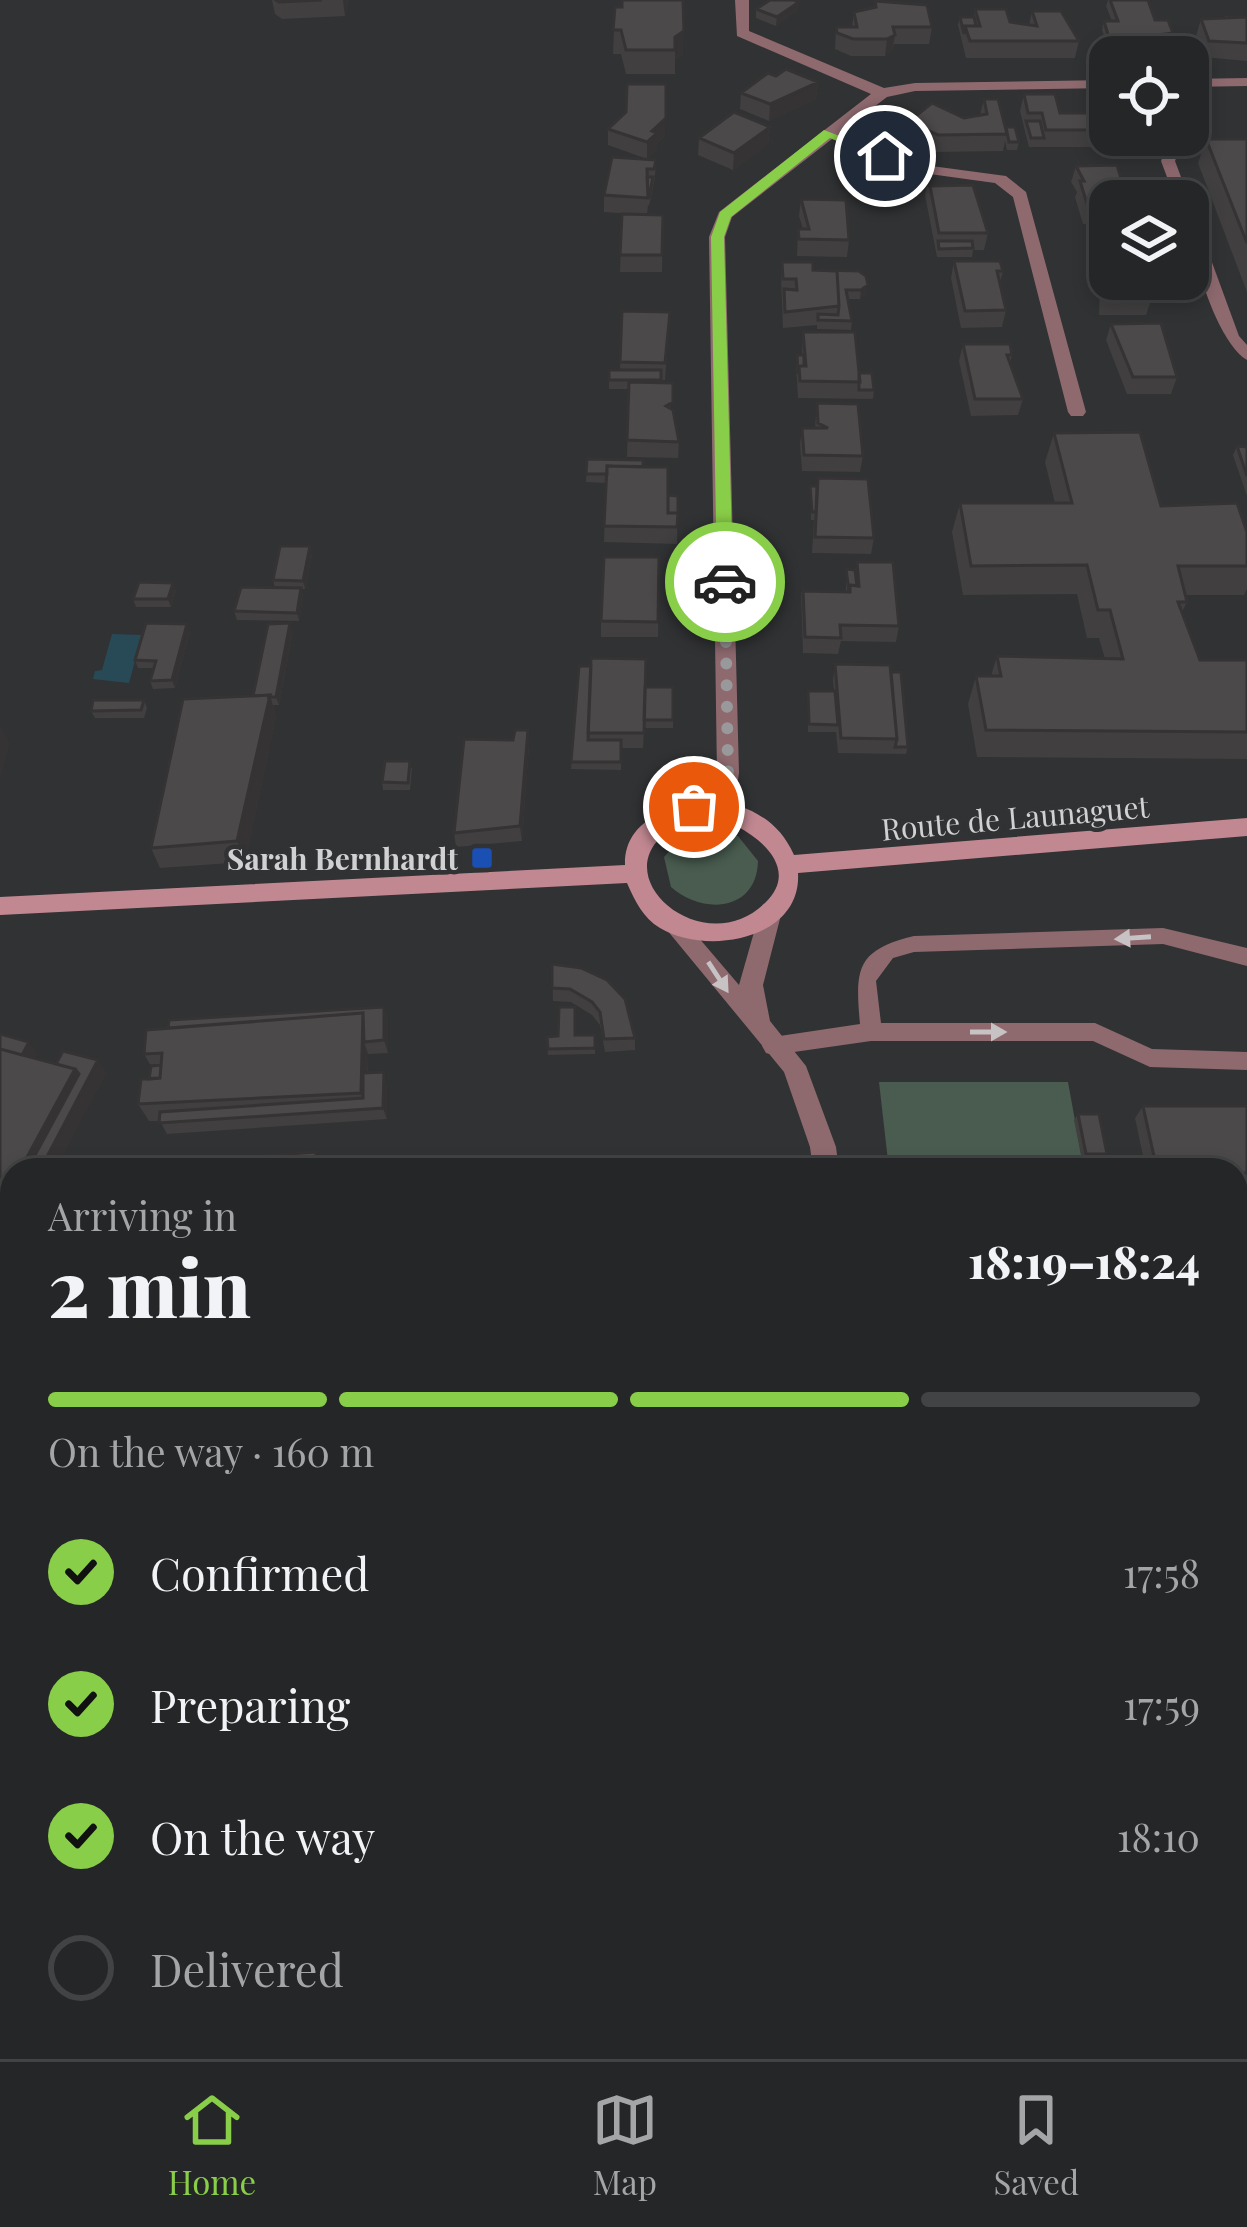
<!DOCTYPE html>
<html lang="en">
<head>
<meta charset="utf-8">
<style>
	body { margin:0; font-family:"Playfair Display",serif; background:#313233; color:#f1f3f6; height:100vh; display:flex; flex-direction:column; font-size:45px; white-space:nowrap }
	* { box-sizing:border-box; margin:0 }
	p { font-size:39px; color:#a3a5a7 }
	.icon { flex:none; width:66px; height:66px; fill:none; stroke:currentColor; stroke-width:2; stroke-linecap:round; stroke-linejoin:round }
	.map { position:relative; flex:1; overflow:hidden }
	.details { position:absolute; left:0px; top:1158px; width:1248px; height:903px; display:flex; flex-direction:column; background:#252627; border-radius:36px 36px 0 0; box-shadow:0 6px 18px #0003,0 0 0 3px #424344 }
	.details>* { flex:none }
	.fabs { position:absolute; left:1089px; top:36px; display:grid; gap:24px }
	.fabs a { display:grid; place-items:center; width:120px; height:120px; border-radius:24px; background:#252627; box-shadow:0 6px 18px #0003,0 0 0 3px #424344; font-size:60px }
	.pin { position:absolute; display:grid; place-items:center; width:102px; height:102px; color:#fff; margin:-51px; border:6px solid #fff; border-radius:50%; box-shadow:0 3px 12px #0007 }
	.courier { position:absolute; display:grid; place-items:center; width:120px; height:120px; margin:-60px; border:9px solid #89ce48; border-radius:50%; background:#fff; color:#222; box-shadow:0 3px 15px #0007 }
	.summary em { font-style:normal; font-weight:800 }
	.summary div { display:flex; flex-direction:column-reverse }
	.summary { display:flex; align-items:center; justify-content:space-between; height:204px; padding:0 48px }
	h1 { font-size:78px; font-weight:800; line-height:90px }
	.bar { display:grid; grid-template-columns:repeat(4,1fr); gap:18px 12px; align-content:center; height:144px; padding:0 48px }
	.bar i { height:15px; border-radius:9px; background:#424344 }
	.bar .on { background:#89ce48 }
	.bar p { grid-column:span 4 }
	ol { padding:0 48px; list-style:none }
	li { display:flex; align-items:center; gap:36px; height:132px }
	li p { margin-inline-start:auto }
	li .icon { padding:12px; border-radius:50%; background:#89ce48; color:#111; stroke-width:4 }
	li:last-child { color:#a3a5a7 }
	li i { width:66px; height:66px; border:6px solid #424344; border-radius:50% }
	.tabs { display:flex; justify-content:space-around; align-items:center; height:168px; border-top:3px solid #424344; background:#252627; font-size:33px; color:#a3a5a7 }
	.tabs a { display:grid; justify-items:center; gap:6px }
	.tabs .on { color:#89ce48 }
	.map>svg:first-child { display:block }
</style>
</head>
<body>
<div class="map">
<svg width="1247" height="2059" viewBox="0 0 1247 2059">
	<rect width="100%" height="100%" fill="#313234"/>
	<path fill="#495c4f" d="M702,829L738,836L758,861C757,912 702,915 671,887L664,857L685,834Z
		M879,1082H1068L1084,1170H889Z
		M1236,1195H1247V1579H1236Z"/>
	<path fill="#284a57" d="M112,634L142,635L129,683L93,679L95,671L102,670Z"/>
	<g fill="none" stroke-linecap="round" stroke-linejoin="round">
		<path fill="#8e6a6f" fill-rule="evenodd" d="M1172,135H1186L1175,161L1190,201L1188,204V201H1176L1161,161Z
			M1188,212L1195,216L1239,336L1247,345V360C1216,342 1188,247 1188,212Z
			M1163,928L1247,948V966L1163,944L914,952L893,958L876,981L881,1023H1095L1152,1049L1247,1052V1070L1150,1067L1093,1041H871L773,1055L766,1053L762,1046L766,1039L773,1037L860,1024C855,969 856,950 914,936Z"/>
		<path fill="#8e6a6f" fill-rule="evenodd" d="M735,0H749V31L884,88L915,83L1110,80V88L915,91L887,97L841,132L924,165L1006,176L1026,192L1086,412L1083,416H1071L1068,412L1013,197L995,183L915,172L832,139L732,217L725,237L739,773L734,807L723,816L712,807L717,773L709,237L719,212L871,94L737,36Z
			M1247,78V86L1188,87V79Z
			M771,902L779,904L782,911L763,985L770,1021L806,1066L836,1147L839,1170H813L810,1147L784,1072L662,924L665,917H681L739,985L760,911L763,904Z
			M206,2049H250L246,2059H202Z
			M896,2049H930L933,2059H899Z"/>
		<path fill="#c28892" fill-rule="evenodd" d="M708,797C747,806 777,817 794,855L1247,818V836L798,873C802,940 706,956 660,928C643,918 635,901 627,883L0,915V897L625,865C624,819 672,806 708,797ZM708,815C743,823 807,863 765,903C694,972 573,848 708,815Z"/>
	</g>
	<path fill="#413f40" d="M272,0H349L345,16L282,19L275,14Z
		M1108,0H1148L1155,20L1173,33L1171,42L1108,50L1102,30L1104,21H1112L1106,6Z
		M875,1L932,27L929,44H894L892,51L885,56H851L835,49L836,27H852L854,12L874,8Z
		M799,2L798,10L776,26L756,18V9Z
		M615,7L683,55L675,60V74H626L621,54H613Z
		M975,9L1010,22L1029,25L1032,11L1079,41L1075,58H966L958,25L960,17H974Z
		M1225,16H1247V61L1203,57L1196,36L1201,19L1225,18Z
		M776,76L818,82L816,99L769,121L740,109L741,93Z
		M1024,94L1060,113H1110V135H1116L1113,147H1029L1020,111Z
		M984,99L1005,130L1019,142L1017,150H1007L1005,141L1003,151L935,152L905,139L908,122L980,115Z
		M770,127L768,144L733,170L698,155L699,138Z
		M608,129L665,135L657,143V150L647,159L608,145Z
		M1206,139H1247V292L1198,163Z
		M656,160L655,177L649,206L648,205L647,215L604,212V195Z
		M1076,166L1110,201V224H1083L1075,197L1077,192L1071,182Z
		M927,186L988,233L984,250H973L972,257H937L925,195Z
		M801,199L849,240L847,257L797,256L798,229H803L799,216Z
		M622,214L663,215L662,272H620Z
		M1096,249L1152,298L1146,315H1099L1100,284L1091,266Z
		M954,261L1003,271L1000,283L1006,310L1002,327L961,328L951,278Z
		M782,262L813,270L859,271L866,294L860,299H848L852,321L851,330L817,329V325L783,328L781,278Z
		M622,311L670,312L665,380H661V383L672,410L679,442L678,458L627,457L629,389H609V370H620Z
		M1111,324L1177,377L1171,394H1127L1106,340Z
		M803,332L859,373L874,390L873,399L798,398L796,364L797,355H802Z
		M963,344L1012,355L1010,363L1023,399L1018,415L971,416L959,361Z
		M817,403L863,456L860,472L802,471L800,444L802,428H815Z
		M1054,433L1161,506L1247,532V589L1244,595H1186L1187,602L1182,612L1200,660H1247V759L977,757L968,704L976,676H991L997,656L1105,659L1099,638H1087L1077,594L963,595L952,532L960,503H1055L1045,462Z
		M1237,446L1247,447V496L1233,455Z
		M587,459L643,467L668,495L678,496L677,544L604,542L606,483L586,482Z
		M810,486L874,538L871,554L812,553L814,520H811Z
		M312,554L305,589H301L303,596L299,621L237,620L234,611L275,588L273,580Z
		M659,557L658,637H601V621Z
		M857,562L899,626L896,642L841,641L838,654L803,653L801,592L846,591V569L855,570Z
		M173,583L176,591L171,607H136L133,599Z
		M190,632L175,688L153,689L150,681L153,668H138L135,660Z
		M293,632L279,705H273L276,717L245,862L160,868L151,848L253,696Z
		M835,664L908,747L906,754L838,753L836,732H808V691H834L833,680Z
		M579,666L645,687H673V728H644L643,748H621V770L571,769Z
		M144,700L147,708L144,718H95L91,711Z
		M529,745L522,841L456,847L454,833Z
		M412,768L410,790H383L382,782Z
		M552,964L635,1038V1050L605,1052L600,1025L592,1015L571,1002L553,1001Z
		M384,1007L388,1019V1053L368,1054V1073L387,1084V1119L167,1134L160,1121H149L138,1104L149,1079L151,1066L144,1054Z
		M595,1035V1054L548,1055L547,1037Z
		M1143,1106H1247V1195H1236V1170H1146L1135,1118Z
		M1078,1114L1107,1154L1103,1160H1082L1074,1120Z
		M995,2049H1186L1193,2059H1002Z"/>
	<path fill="#353334" d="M343,0H349L345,16Z
		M799,2L798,10L776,26L777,17Z
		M684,31L683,55L675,60V37Z
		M1173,33L1171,42L1108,50L1110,41Z
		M895,35L892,51L885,56L887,39Z
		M818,82L816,99L769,121L770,104Z
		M666,118L665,135L657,143V150L647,159V142L652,131Z
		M770,127L768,144L733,170L734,153Z
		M868,285L866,294L860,299L861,290Z
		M310,546L312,554L305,589L303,581Z
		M173,583L176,591L171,607L168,599Z
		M301,588L303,596L299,621L297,613Z
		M290,623L293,632L279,705L276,697Z
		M187,624L190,632L175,688L172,680Z
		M270,695L276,717L245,862L237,841Z
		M0,725L10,743L0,779Z
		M528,730L529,745L522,841L520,826Z
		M384,1007L388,1019V1053L384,1040Z
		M363,1013L368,1031L364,1042L368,1054L367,1110L361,1093Z
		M29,1042L38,1054L29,1071L20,1058Z
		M98,1060L107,1073L55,1170H20L75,1069Z
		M384,1072L387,1084V1119L383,1108Z
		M316,1152L324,1168L323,1170H316Z
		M12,1185V1253L4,1268L0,1264V1207Z"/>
	<path fill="#4c494a" stroke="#353334" stroke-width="3" d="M276,0H322L279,2Z
		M622,0H683L684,31L675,37V50H626L621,30H613L615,7H622Z
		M770,0H794L799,2L777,17L756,9Z
		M1110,0H1148L1155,20H1168L1173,33L1110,41L1104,21H1118Z
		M875,1L927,5L932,27H893L895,35L887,39H853L837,33L836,27H857L854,12L876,7Z
		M975,9H1006L1010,22L1037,26L1032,11H1061L1079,41H970L965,26H980Z
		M960,17H974L976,26H965L964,34Z
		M1247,17V43L1209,41L1201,19Z
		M786,69L818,82L770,104L741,93L768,73L776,76Z
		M627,84H666V118L652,131L657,133L647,142L608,129L626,112Z
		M1024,94H1055L1060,113H1110V130H1046L1042,113H1028Z
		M984,99H998L1007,134L938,135L908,122L932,103L964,118L987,114Z
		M734,112L770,127L734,153L699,138Z
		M1026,121H1040L1044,138H1031Z
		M1006,127H1015L1019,142H1009Z
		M1206,139H1247V243Z
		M612,157L656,160L654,169H647L648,198L604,195Z
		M1117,165L1128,201H1110V207H1088L1080,181H1084L1076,166Z
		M647,177H653L649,197H648Z
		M973,185L988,233H939L930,186Z
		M801,199L846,200L849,240L799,239L798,229H809Z
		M622,214L663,215L662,255H620Z
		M938,241H972L973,248L939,249Z
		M1096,249H1110V279H1146L1152,298L1104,299L1105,267Z
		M954,261H1000L1003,271H997L1006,310L965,311Z
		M782,262H813V270L837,271L839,306L785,312L784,289L797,290L796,279H783Z
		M822,270L859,271L866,276L868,285L861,290H846L852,321L818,320V314L838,315L839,306L837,271Z
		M622,311L670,312L665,363L620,362Z
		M1161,323L1177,377H1133L1111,324Z
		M803,332H855L860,382L800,381L799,366H806Z
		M963,344H1010L1012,355H1007L1023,399H975Z
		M797,355H804V366H799L798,374Z
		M609,370H661V380H609Z
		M859,373H872L874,390H859Z
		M629,382L673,383V402L666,406L673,410L679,442L627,440Z
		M817,403L858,404L863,456L804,455L802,428H828L818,423Z
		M1140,432L1161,506L1237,503L1247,532V566H1178L1187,602H1178L1200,660H1247V732L986,730L976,676H1001L997,656L1123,659L1110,610H1098L1087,565L971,566L960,503H1072L1054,433Z
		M1237,446L1247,447V476Z
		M587,459L643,460V467L607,466V474H586Z
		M607,466L668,467V513H678L677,527L604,526Z
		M818,478L868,479L874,538L815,537Z
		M810,486H817L816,512H812Z
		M668,495L678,496V513H668Z
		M280,546H310L303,581L273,580Z
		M604,557H659L658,622L601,621Z
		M857,562H893L899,626L840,625L841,638L805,637L803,591L850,592V585L859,586Z
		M846,569L855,570L857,586L850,585L849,592Z
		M139,582L173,583L168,599H133Z
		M241,587L301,588L297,613L234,611Z
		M146,623L187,624L172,680L150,681L156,661L135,660Z
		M290,623L276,697H269L270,695L253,696L268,624Z
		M591,658L646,659L644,733H588Z
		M835,664L890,665L897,739L841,738Z
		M579,666H591L588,740H621V762H571Z
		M891,672H901L908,747H895L897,739Z
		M645,687H673V720H644Z
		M808,691H835L838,725L809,724Z
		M270,695L237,841L151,848L183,699Z
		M93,700H144L141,710L91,711Z
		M515,730H528L520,826L454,833L464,739L513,740Z
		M385,761H410L408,783L382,782Z
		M552,964L581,968L607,980L625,999L635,1038L604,1039L600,1012L592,1002L570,989L552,988Z
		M384,1007V1040L364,1042L363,1013L168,1028L169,1020Z
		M559,1007H575V1035H595V1048L548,1049L547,1037L558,1036Z
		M363,1013L361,1093L138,1104L141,1079L160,1078L162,1053L144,1054L146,1030Z
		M0,1034L29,1042L22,1055L0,1049Z
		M0,1049L75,1069L20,1170H12V1185L0,1207Z
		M63,1051L98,1060L40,1170H27L79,1074L75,1069L56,1064Z
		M161,1065L160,1078L149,1079L151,1066Z
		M384,1072L383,1108L159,1123L160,1112L363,1098V1073Z
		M1143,1106H1247V1173H1236V1170H1157Z
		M1078,1114H1099L1107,1154H1086Z
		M316,1152V1170H233L234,1158Z
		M477,1160L478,1170H432L431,1163Z
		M386,1167V1170H339Z
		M1236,1178H1247V1189L1236,1190Z
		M12,1198V1223L0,1246V1220Z
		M12,1364V1428L0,1429Z
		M12,2031V2049H73L74,2053L66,2059H15L6,2035Z
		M1014,2049H1186L1193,2059H1011L1009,2054Z"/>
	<defs><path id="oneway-solid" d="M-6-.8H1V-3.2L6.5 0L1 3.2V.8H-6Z" transform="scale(3)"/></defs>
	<g fill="#c7c2c4">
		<use href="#oneway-solid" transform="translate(1133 938) rotate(176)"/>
		<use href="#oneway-solid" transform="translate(718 977) rotate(57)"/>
		<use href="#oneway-solid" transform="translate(988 1032)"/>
	</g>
	<path fill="#89ce48" d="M824,130L891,156L881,158L830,138L731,217L724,237L733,582L725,587L717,582L711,237L720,212Z"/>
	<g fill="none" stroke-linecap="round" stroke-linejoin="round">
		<path stroke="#99999b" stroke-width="12" stroke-dasharray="0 21.6" d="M694,807H723L728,772L725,582"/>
	</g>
	<rect fill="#1a4fb4" stroke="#313234" stroke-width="4.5" x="470" y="846" width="24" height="24" rx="6"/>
	<g text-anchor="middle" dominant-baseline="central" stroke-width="9" stroke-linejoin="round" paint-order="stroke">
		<g font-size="30" fill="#d1d1d3" stroke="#313234">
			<text transform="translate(1015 817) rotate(-5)">Route de Launaguet</text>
		</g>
		<g font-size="30" font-weight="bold" fill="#d1d1d3" stroke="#313234" text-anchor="end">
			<text x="458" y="858">Sarah Bernhardt</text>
		</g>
	</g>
</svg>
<div class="fabs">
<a><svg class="icon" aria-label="locate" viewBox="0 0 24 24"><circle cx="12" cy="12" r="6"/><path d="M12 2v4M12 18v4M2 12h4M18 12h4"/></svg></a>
<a><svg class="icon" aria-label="layers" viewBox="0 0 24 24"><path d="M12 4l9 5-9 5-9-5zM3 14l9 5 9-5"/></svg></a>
</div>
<div class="pin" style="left:694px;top:807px;background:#ea580c"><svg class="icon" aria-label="bag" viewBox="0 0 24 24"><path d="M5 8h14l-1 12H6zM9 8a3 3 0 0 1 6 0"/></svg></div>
<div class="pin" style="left:885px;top:156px;background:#1f2937"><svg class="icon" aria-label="home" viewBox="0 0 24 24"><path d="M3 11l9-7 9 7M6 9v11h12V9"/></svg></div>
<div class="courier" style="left:725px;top:582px"><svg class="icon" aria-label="car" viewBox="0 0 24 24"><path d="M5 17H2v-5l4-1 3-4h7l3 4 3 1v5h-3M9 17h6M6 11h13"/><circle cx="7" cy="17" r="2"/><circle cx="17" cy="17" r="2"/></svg></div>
<section class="details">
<div class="summary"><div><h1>2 min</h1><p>Arriving in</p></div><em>18:19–18:24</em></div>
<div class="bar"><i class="on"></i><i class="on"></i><i class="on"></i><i></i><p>On the way · 160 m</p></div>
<ol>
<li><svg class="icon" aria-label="check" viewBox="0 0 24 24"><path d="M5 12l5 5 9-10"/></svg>Confirmed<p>17:58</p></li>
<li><svg class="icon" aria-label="check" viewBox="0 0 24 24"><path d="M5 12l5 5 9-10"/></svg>Preparing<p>17:59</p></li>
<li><svg class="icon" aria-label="check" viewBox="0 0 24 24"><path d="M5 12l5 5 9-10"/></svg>On the way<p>18:10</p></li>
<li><i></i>Delivered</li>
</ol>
</section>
</div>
<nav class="tabs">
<a class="on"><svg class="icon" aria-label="home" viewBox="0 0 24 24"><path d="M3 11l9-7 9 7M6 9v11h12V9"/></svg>Home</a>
<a><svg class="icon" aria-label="map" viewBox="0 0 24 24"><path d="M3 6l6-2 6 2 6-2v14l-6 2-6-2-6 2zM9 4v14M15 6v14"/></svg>Map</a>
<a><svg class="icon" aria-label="saved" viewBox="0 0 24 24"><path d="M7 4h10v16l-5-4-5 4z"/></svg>Saved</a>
</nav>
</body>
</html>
